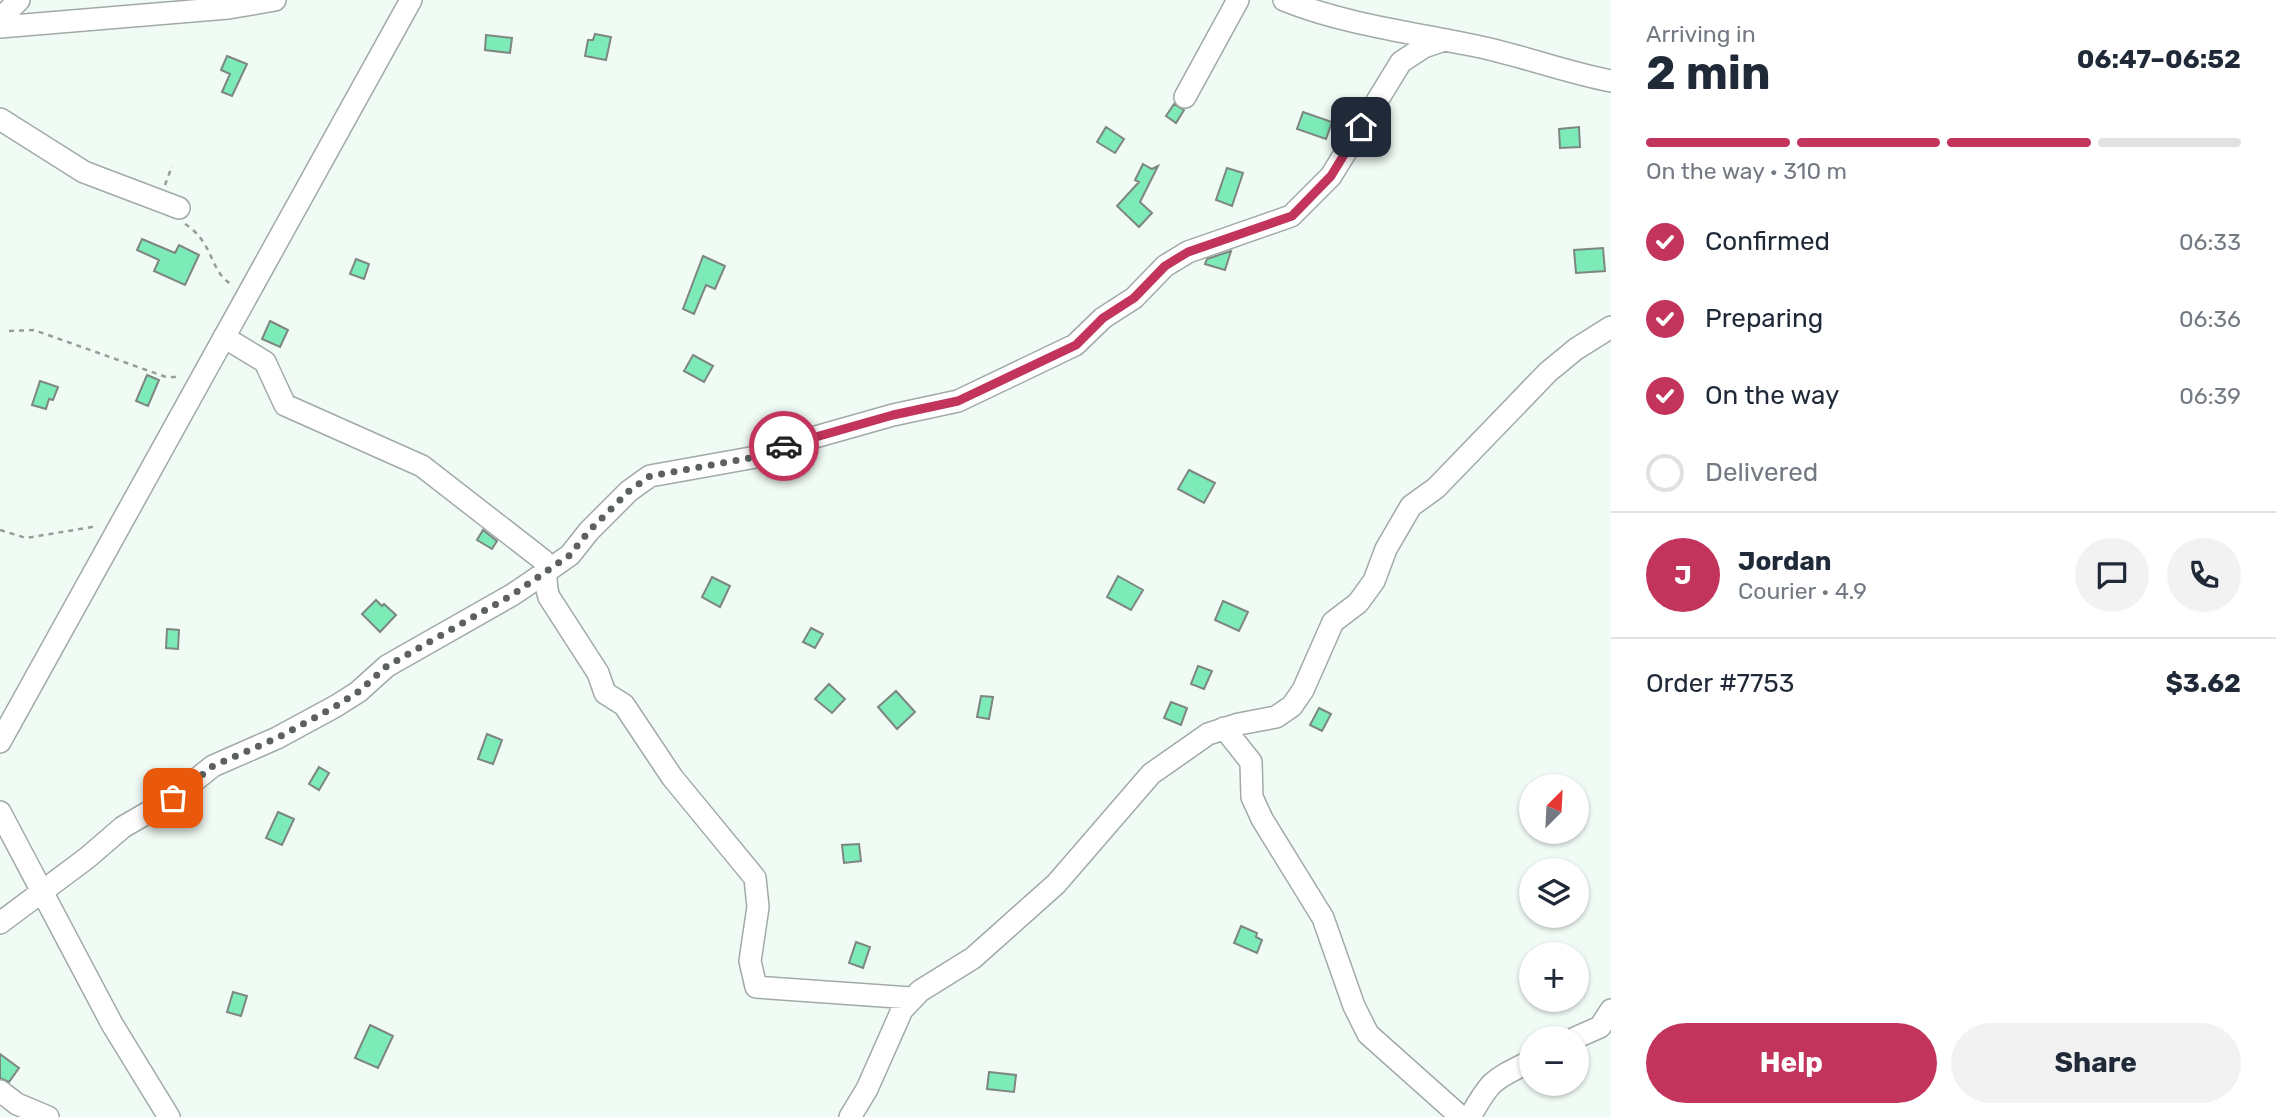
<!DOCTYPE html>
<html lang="en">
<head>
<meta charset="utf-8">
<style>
	body { margin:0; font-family:Rubik,sans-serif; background:#f2f2f3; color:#1f2937; height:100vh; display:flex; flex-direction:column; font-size:26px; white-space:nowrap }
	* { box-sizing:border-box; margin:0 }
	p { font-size:23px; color:#747a83 }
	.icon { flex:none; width:38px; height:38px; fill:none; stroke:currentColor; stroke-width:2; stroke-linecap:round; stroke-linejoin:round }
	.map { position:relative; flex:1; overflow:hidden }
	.drawer { display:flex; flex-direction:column; background:#fff; width:665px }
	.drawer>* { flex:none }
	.needle { width:46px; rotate:24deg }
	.tools { position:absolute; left:1519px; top:774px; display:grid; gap:14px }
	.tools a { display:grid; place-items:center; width:70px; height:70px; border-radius:50%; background:#fff; box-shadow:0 2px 5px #0004; font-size:35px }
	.pin { position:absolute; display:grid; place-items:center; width:60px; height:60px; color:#fff; margin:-30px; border-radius:14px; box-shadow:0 4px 10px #0006 }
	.courier { position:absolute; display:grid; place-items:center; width:70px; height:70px; margin:-35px; border:5px solid #c3345c; border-radius:50%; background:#fff; color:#222; box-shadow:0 2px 9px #0007 }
	.headline em { font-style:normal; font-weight:700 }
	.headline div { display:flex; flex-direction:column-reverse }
	.headline { display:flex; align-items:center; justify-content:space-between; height:119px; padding:0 35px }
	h1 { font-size:46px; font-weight:700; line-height:52px }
	.bar { display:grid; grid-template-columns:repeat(4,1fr); gap:10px 7px; align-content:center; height:84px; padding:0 35px }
	.bar i { height:9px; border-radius:5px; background:#e0e1e3 }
	.bar .selected { background:#c3345c }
	.bar p { grid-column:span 4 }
	.line { display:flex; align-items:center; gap:18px; padding:0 35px; border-top:2px solid #e0e1e3 }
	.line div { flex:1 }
	.round { display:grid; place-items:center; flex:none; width:74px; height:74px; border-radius:37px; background:#f2f2f3 }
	ol { padding:0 35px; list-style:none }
	li { display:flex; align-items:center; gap:21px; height:77px }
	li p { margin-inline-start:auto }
	li .icon { padding:7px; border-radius:50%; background:#c3345c; color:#fff; stroke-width:4 }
	li:last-child { color:#747a83 }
	li i { width:38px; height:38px; border:4px solid #e0e1e3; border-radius:50% }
	.cta { display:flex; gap:14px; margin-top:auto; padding:14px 35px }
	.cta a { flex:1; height:80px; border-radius:42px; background:#c3345c; color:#fff; font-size:28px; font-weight:700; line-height:80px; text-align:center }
	.cta a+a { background:#f2f2f3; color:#1f2937 }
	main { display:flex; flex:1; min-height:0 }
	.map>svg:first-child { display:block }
</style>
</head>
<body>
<main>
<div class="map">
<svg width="1611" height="1117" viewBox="0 0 1611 1117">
	<rect width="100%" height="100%" fill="#f1fbf5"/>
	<path fill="#7debb8" stroke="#7d8681" stroke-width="2" d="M595,34L611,37L606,60L585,56L588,40H593Z
		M486,35L512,38L510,53L485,50Z
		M227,56L247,64L232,96L222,92L230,74L221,70Z
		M1174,104L1184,110L1176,123L1166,116Z
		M1303,112L1332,122L1326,139L1297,129Z
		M1106,127L1124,139L1115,153L1097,142Z
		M1579,127L1580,147L1560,148L1559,129Z
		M1143,164L1152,169L1158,166L1140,202L1152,213L1139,227L1117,206L1139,182L1135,180Z
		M1227,168L1243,173L1232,206L1216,200Z
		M142,239L175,253L179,245L199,255L185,285L154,271L159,260L137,250Z
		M1603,248L1605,271L1576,273L1574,250Z
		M1231,251L1225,270L1205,264L1207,259Z
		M703,256L725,266L715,289L706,285L694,314L683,309Z
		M356,259L369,264L364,279L350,274Z
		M270,321L288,330L280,347L262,339Z
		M693,355L713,366L704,382L684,371Z
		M147,375L159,380L148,406L136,401Z
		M40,381L58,387L53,400L49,399L46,409L32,405Z
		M1189,470L1215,483L1204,503L1178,489Z
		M483,530L497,541L492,549L477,540Z
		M1118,576L1143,590L1131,610L1107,597Z
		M712,577L730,586L720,607L702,597Z
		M376,600L382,606L384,604L396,615L380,632L362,614Z
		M1223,601L1248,612L1239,631L1215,620Z
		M811,628L823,634L815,648L803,642Z
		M167,629L179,630L178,649L166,648Z
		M1198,666L1212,671L1204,689L1191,684Z
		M829,684L845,699L832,713L815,699Z
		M896,691L915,712L897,729L878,707Z
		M981,696L993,697L989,719L977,717Z
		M1171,702L1187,708L1181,725L1164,718Z
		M1319,708L1331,714L1322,731L1310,725Z
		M487,734L502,740L493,764L478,759Z
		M319,767L329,773L319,790L309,784Z
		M278,812L294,819L282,845L266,838Z
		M859,844L861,861L844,863L842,845Z
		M1241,926L1257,933L1256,937L1262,940L1257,953L1234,943Z
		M856,942L870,947L863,968L849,963Z
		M233,992L247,996L241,1016L227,1012Z
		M370,1025L393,1036L378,1068L355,1058Z
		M0,1054L19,1068L9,1082L0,1078Z
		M989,1072L1016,1075L1014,1092L987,1089Z"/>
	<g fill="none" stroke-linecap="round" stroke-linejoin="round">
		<g stroke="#a1aaa5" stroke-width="24">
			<path id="minor" d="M1284,0C1344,24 1408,32 1471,45C1518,54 1564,72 1611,81
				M0,19L19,0
				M0,27L228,8L275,0
				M1185,97L1238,0
				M0,119L84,172L179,208
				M224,337L265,362L285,405L422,466L543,560C548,571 544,584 549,597L598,673L605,693L624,705L672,777L755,878L758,907L750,961L756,987L911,998
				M1224,728L1251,762L1252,797L1262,819L1323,918L1354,1006L1368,1034L1461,1117
				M0,742L411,0
				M0,812L112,1024L169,1117
				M0,923L87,858L123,827L173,798L213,766L277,738L336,706L358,692L387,666L512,595L543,574L570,555L589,531L629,491L650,476L756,457L780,447L893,415L958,401L1075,345L1103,318L1134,298L1165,266L1188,252L1291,216L1331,176L1401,62L1424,47L1444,40
				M1575,1038L1600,1027L1611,1010
				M0,1091L17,1104L48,1117
				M850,1117L867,1089L902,1010L920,991L973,958L1056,884L1151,774L1208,734L1239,724L1276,717L1292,706L1303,690L1333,622L1358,603L1374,581L1386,549L1411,506L1436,488L1548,372L1576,349L1611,327
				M1470,1117C1491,1079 1493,1080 1531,1061"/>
		</g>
		<path stroke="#969d99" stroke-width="2.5" stroke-dasharray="5 5" stroke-linecap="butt" d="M165,185L172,166
			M185,224C215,243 209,273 233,285
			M9,331L34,330L166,377H180
			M0,530L26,538L98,526"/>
		<use href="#minor" stroke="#fff" stroke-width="21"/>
	</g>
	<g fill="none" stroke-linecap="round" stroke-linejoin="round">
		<path stroke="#5c615e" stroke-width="7" stroke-dasharray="0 12.6" d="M173,798L213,766L277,738L336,706L358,692L387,666L512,595L570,555L589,531L629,491L650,476L756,457L784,446"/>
		<path stroke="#c3345c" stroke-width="9" d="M784,446L893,415L958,401L1076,345L1103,318L1134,298L1165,266L1188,252L1292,216L1331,176L1361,127"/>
	</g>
</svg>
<div class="tools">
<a><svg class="needle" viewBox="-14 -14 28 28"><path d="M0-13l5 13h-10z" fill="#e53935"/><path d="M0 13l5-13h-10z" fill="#747a83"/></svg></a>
<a><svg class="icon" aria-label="layers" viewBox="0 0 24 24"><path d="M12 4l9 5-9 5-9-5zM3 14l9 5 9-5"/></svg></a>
<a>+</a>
<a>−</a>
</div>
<div class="pin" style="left:173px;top:798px;background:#ea580c"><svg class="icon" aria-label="bag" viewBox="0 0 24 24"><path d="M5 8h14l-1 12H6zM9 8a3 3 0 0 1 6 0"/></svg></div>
<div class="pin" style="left:1361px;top:127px;background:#1f2937"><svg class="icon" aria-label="home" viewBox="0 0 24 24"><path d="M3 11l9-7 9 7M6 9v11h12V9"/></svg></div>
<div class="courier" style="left:784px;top:446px"><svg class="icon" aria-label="car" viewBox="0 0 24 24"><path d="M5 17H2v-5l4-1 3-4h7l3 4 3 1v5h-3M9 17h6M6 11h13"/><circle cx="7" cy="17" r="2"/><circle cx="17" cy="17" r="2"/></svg></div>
</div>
<section class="drawer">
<div class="headline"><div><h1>2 min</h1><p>Arriving in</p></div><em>06:47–06:52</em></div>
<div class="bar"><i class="selected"></i><i class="selected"></i><i class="selected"></i><i></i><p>On the way · 310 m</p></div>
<ol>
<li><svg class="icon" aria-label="check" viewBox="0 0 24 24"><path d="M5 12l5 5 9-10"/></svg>Confirmed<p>06:33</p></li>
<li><svg class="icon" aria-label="check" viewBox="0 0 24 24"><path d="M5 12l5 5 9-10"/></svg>Preparing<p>06:36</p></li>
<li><svg class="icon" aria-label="check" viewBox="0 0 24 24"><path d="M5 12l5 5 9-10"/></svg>On the way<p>06:39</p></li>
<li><i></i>Delivered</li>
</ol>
<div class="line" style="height:126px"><b class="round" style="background:#c3345c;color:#fff">J</b><div><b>Jordan</b><p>Courier · 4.9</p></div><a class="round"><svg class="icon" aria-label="chat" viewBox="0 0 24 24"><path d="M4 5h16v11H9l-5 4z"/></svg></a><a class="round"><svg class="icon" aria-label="phone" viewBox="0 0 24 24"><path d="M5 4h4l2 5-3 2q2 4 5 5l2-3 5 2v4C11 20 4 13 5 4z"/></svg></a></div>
<div class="line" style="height:91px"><div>Order #7753</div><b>$3.62</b></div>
<div class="cta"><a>Help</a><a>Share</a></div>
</section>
</main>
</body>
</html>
